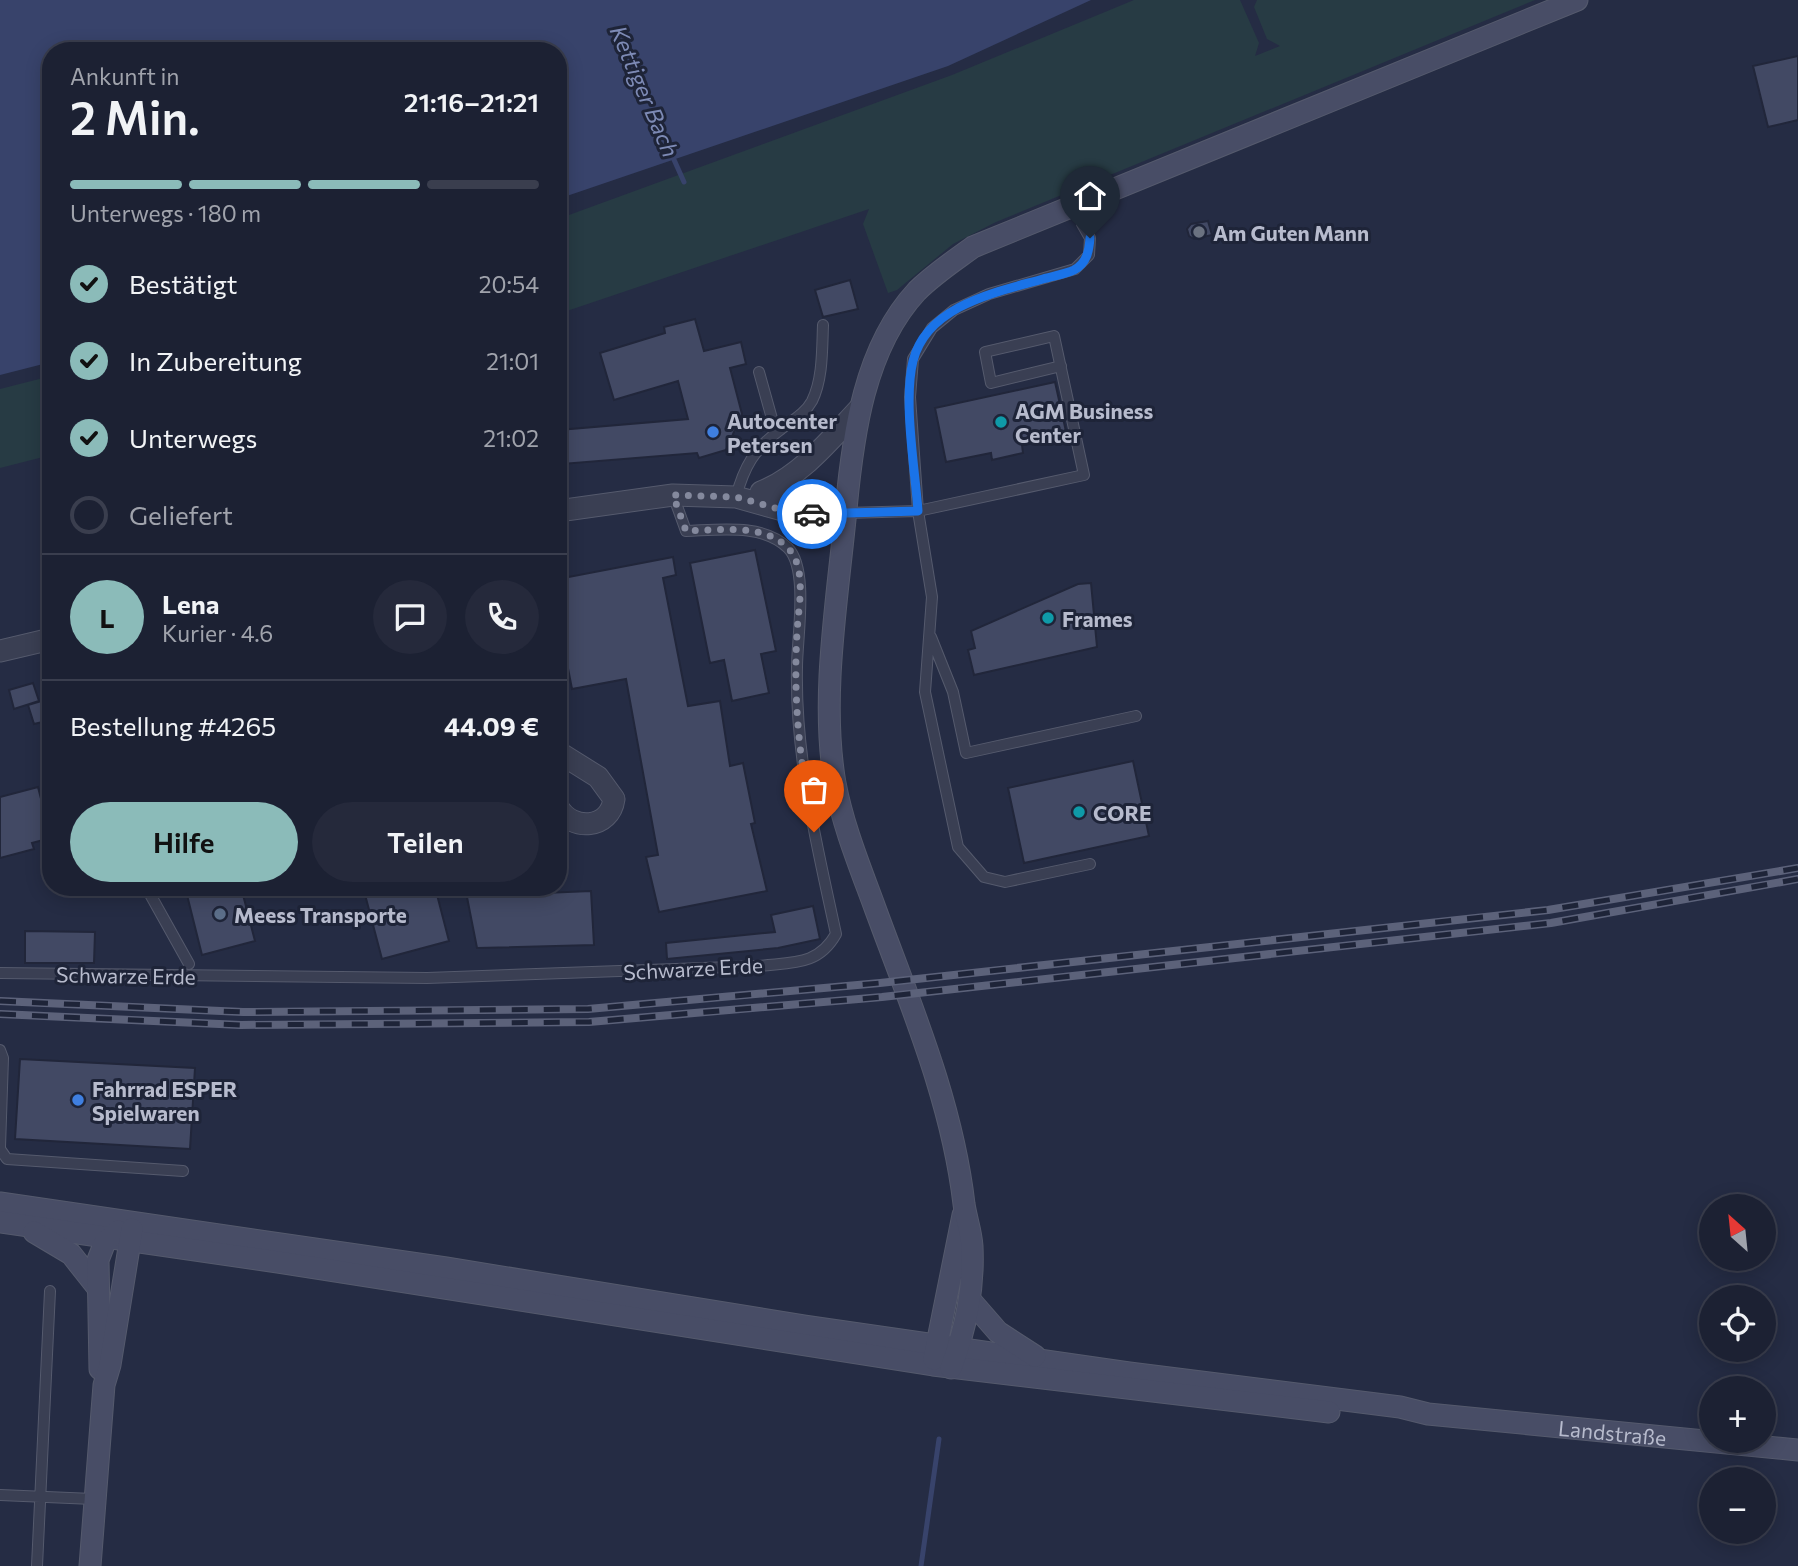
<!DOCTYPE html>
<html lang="de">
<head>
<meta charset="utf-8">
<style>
	body { margin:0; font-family:Commissioner,sans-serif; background:#25293b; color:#f1f3f6; height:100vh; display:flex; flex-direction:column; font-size:26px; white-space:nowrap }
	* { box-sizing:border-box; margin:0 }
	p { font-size:23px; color:#a0a3ac }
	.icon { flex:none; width:38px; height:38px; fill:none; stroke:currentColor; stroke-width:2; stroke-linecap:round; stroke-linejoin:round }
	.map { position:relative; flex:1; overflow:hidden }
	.side { position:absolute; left:42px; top:42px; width:525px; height:854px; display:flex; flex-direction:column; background:#1c2133; border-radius:28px; box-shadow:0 4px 18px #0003,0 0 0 2px #3a3e4e }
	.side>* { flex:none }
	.needle { width:46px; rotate:333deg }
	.fabs { position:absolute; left:1699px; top:1194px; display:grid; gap:14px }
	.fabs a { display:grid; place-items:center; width:77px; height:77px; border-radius:50%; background:#1c2133; box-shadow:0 4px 18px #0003,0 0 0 2px #3a3e4e; font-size:35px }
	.pin { position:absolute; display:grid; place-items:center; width:60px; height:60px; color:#fff; margin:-72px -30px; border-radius:50% 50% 50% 0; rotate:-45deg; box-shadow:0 0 7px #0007 }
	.pin .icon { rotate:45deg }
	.courier { position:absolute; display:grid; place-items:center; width:70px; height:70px; margin:-35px; border:5px solid #1a73e8; border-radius:50%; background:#fff; color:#222; box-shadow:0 2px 9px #0007 }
	.head em { font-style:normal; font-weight:600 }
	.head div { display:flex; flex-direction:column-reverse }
	.head { display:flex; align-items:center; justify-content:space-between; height:119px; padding:0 28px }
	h1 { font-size:46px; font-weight:600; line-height:52px }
	.bar { display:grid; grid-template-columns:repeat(4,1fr); gap:10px 7px; align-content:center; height:84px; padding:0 28px }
	.bar i { height:9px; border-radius:5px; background:#3a3e4e }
	.bar .selected { background:#8bbbb9 }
	.bar p { grid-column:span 4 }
	.line { display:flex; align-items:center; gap:18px; padding:0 28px; border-top:2px solid #3a3e4e }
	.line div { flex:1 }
	.round { display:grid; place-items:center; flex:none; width:74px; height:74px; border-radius:37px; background:#25293b }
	ol { padding:0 28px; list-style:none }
	li { display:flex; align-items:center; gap:21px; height:77px }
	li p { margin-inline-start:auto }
	li .icon { padding:7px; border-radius:50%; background:#8bbbb9; color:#111; stroke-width:4 }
	li:last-child { color:#a0a3ac }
	li i { width:38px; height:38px; border:4px solid #3a3e4e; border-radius:50% }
	.action { display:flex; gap:14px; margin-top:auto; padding:14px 28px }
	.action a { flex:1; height:80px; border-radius:42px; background:#8bbbb9; color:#111; font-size:28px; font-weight:600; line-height:80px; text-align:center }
	.action a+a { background:#25293b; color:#f1f3f6 }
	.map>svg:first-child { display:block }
</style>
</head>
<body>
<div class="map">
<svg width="1798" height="1566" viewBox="0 0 1798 1566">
	<rect width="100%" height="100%" fill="#252c44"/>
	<path fill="#273b44" d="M1134,0H1240L1259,43L1255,56L1280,46L1267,39L1254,7L1257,0H1535L996,222L953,244L897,290L888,293L863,224L869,209L558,314V219L952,75Z
		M51,376V455L0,468V389Z"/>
	<path fill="#38436b" d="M0,0H1091L948,66L558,199V51H51V362L0,375Z"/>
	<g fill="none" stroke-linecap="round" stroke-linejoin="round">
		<path stroke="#38436b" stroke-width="5" d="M671,153L684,182
			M921,1566L939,1439"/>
	</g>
	<path fill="#424964" stroke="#21263a" stroke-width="2" d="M1798,56V120L1768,127L1753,66Z
		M1208,221L1212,235L1194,239L1189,236L1187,229L1191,224Z
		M850,280L858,309L823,317L815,290Z
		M695,319L704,351L741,342L746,364L730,368L742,414L726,450L699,458L697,453L562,464L559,430L688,419L678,381L614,400L600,353L665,333L664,327Z
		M1055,382L1067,436L1022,445L1023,453L992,460L991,453L946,462L935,408Z
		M755,550L776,651L761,654L769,693L732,701L724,660L710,663L690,563Z
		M673,557L676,575L663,578L688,706L720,701L730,766L743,763L755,823L751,824L767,891L659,912L646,857L658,855L626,679L572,689L558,617V579Z
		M1091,583L1097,647L974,675L968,650L975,648L971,631L1078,584Z
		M33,683L39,701L14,709L9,690Z
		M48,699L51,720L34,724L28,705Z
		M1133,761L1149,836L1024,863L1008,788Z
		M38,787L51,838L32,843L34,849L0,858V797Z
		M185,887H241L255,941L202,955Z
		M363,887H435L449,941L382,959Z
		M465,887H520L521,894L591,891L594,945L477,948Z
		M813,906L820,939L778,948L667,959L666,943L775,932L771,915Z
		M25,931L95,932L94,963H25Z
		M20,1059L195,1068L190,1149L15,1139Z"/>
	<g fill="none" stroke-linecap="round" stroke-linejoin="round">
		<g stroke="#555a6d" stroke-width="12">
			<path id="lane" d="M1082,224L1090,238L1089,255L1075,269L989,294L954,310L932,328L913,359L910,397L918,511L932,597L925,692L958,847L984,877L1005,882L1090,864
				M759,372L776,433
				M736,497C744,467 754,449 780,430C791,421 805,414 812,401C823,379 822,349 823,325
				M846,513L918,511L1084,475L1054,336L985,352L991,383L1061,366
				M931,637L953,692L966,753L1136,716
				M146,887L189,964
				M0,973L427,978L759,966C792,962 818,966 836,934C817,845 795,758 797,667C797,638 809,569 788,548C763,523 718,530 686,531L673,495
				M0,1050L3,1058L0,1147
				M0,1149L7,1159L183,1171
				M0,1495L93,1499
				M37,1566L50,1291"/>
		</g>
		<g stroke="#555a6d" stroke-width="23">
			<path id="street" d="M761,492C801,476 830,440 859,409
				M766,492L805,493L844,512
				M558,511L673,495L736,497L797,514L846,513
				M0,651L51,639
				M558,752L598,777L614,799C610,829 572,832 558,807"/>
		</g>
		<g stroke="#555a6d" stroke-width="23">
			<g id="secondary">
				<path id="s1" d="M0,1203L446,1268L805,1326L1129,1373L1400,1407L1428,1414L1798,1450"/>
				<path d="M0,1222L278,1262L933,1365L1329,1412"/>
				<path d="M34,1232L71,1254L97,1287"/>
				<path d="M971,1301L998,1332L1035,1356"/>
				<path d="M934,1359L963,1215"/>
				<path d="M951,1368C966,1327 974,1290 972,1246C971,1231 966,1218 964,1204C952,1101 911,1006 875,908C860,867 843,826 835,783C820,697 838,596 846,509C853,435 864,348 917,291C934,274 954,261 973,247L1577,0"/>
				<path d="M100,1369L98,1260L105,1242L118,1231"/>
				<path d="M90,1566L104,1385L110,1365L132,1229"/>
			</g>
		</g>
		<use href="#lane" stroke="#3a3f53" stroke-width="10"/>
		<use href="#street" stroke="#3a3f53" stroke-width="21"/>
		<use href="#secondary" stroke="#484d66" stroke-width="21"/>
		<g stroke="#5c627a" stroke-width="8">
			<path id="rail" d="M0,1001L243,1012L588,1009L880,983L1548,910L1798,868
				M0,1014L241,1025L589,1022L882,997L1551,923L1798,879"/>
		</g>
		<use href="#rail" stroke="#1e2438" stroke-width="5" stroke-dasharray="16" stroke-linecap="butt"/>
	</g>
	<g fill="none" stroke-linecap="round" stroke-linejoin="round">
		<path stroke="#84899d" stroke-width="7" stroke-dasharray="0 12.6" d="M812,514H797L736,497L673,495L686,531C718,530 764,523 788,548C805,566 800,598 798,620C792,691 799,762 814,832"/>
		<path stroke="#1a73e8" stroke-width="9" d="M812,514L918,511C915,469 903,401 913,361C927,305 997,292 1043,279C1053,276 1066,274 1074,270C1087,263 1089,251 1090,238"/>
	</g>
	<circle fill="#6b7280" stroke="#1e2438" stroke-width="2.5" cx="1199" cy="232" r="7"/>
	<g fill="#0f9aa8" stroke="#1e2438" stroke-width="2.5">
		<circle cx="1001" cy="422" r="7"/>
		<circle cx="1048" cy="618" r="7"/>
		<circle cx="1079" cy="812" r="7"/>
	</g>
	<g fill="#3f7fe0" stroke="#1e2438" stroke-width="2.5">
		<circle cx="713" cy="432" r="7"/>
		<circle cx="78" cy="1100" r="7"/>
	</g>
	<circle fill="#5c6f8a" stroke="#1e2438" stroke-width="2.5" cx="220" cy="914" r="7"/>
	<g text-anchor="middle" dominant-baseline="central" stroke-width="6" stroke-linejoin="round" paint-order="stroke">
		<g font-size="21" font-weight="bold" fill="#b7bbcd" stroke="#1e2438" text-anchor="start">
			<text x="1213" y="232">Am Guten Mann</text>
			<text x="1015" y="410">AGM Business<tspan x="1015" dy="24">Center</tspan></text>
			<text x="727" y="420">Autocenter<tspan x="727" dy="24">Petersen</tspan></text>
			<text x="1062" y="618">Frames</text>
			<text x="1093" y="812">CORE</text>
			<text x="234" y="914">Meess Transporte</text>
			<text x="92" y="1088">Fahrrad ESPER<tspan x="92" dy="24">Spielwaren</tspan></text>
		</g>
		<g font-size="21" fill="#b7bbcd" stroke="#1e2438">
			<text transform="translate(693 968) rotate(-3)">Schwarze Erde</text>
			<text transform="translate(126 975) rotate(1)">Schwarze Erde</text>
			<text stroke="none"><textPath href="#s1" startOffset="1629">Landstraße</textPath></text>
		</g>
		<g font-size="23" font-style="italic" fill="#7d8ab5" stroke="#1e2438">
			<text transform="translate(645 91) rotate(67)">Kettiger Bach</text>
		</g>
	</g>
</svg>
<div class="fabs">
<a><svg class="needle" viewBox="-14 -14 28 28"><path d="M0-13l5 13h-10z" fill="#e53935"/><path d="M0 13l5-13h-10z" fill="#a0a3ac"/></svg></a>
<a><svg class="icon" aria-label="locate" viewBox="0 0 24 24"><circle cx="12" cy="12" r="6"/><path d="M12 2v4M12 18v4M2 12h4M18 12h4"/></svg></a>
<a>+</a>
<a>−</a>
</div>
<div class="pin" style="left:814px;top:832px;background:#ea580c"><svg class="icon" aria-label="bag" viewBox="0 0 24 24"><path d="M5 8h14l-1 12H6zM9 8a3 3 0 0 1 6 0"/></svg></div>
<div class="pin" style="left:1090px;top:238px;background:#1f2937"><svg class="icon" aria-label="home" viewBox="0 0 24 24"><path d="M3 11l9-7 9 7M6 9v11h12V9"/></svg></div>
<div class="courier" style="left:812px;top:514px"><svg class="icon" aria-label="car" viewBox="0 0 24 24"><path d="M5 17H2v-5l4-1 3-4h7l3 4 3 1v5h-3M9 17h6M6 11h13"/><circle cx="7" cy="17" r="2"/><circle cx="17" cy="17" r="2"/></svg></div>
<section class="side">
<div class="head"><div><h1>2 Min.</h1><p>Ankunft in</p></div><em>21:16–21:21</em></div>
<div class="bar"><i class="selected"></i><i class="selected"></i><i class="selected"></i><i></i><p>Unterwegs · 180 m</p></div>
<ol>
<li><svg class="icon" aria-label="check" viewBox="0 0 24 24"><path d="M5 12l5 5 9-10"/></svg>Bestätigt<p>20:54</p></li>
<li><svg class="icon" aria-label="check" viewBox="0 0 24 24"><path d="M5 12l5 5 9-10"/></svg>In Zubereitung<p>21:01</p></li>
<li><svg class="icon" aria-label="check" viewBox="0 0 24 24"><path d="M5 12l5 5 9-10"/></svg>Unterwegs<p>21:02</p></li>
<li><i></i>Geliefert</li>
</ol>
<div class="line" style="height:126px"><b class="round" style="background:#8bbbb9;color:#111">L</b><div><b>Lena</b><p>Kurier · 4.6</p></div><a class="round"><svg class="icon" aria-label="chat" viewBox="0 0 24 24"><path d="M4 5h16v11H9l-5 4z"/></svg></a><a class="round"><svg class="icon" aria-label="phone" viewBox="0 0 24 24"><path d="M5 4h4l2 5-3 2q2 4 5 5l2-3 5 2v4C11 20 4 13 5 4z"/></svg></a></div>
<div class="line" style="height:91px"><div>Bestellung #4265</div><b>44.09 €</b></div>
<div class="action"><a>Hilfe</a><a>Teilen</a></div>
</section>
</div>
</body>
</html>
